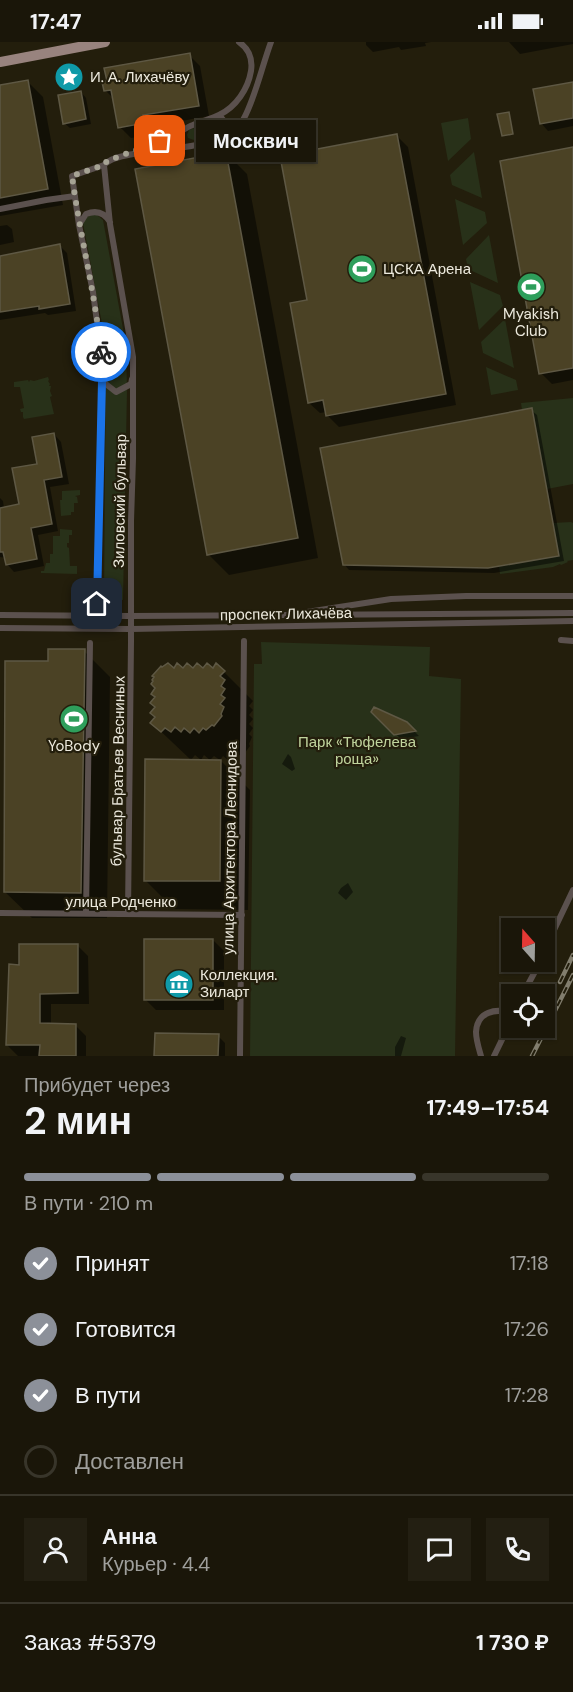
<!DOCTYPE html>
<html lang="ru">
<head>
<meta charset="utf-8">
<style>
	body { margin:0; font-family:"DM Sans",sans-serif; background:#231f12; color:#f1f3f6; height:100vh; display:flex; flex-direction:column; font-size:22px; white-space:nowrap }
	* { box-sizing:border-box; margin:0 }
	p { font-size:20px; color:#9f9f9c }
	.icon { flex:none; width:33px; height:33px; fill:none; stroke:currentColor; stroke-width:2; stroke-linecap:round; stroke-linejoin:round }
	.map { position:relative; height:1014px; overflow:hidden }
	.sheet { display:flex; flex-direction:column; background:#1a1609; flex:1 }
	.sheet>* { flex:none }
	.needle { width:39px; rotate:340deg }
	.controls { position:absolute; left:501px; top:876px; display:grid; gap:12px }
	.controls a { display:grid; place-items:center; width:54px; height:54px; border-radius:0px; background:#1a1609; box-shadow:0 2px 4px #0004,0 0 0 2px #38352a; font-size:30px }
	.pin { position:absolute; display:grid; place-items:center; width:51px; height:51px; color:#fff; margin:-26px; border-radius:12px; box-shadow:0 3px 9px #0006 }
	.courier { position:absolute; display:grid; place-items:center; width:60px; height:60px; margin:-30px; border:4px solid #1a73e8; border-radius:50%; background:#fff; color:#222; box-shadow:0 2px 8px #0007 }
	.bubble { position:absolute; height:42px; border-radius:0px; background:#1a1609; box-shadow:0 2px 4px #0004,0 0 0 2px #38352a; font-size:20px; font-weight:700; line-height:42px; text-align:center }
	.summary em { font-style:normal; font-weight:700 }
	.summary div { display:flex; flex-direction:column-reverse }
	.summary { display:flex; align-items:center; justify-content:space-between; height:102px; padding:0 24px }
	h1 { font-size:39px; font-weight:700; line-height:45px }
	.bar { display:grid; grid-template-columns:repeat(4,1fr); gap:9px 6px; align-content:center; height:72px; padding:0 24px }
	.bar i { height:8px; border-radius:4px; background:#38352a }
	.bar .current { background:#8c9099 }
	.bar p { grid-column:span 4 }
	.line { display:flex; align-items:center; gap:15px; padding:0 24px; border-top:2px solid #38352a }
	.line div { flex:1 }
	.round { display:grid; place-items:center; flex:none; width:63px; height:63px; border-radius:0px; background:#231f12 }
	ol { padding:0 24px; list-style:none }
	li { display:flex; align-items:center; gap:18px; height:66px }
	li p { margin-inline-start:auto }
	li .icon { padding:6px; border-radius:50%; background:#8c9099; color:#fff; stroke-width:4 }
	li:last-child { color:#9f9f9c }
	li i { width:33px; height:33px; border:3px solid #38352a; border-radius:50% }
	.status { display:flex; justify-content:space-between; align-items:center; height:42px; padding:0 30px; background:#1a1609; direction:ltr }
	.status svg { height:16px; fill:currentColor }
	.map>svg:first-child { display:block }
</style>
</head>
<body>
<div class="status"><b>17:47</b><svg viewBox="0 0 49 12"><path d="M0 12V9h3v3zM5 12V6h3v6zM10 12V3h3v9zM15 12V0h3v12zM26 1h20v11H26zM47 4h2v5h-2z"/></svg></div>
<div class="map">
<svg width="573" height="1014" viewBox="0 0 573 1014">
	<rect width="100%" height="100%" fill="#231e0c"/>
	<path fill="#283119" d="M468,76L471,97L448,119L441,81Z
		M213,79C220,80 222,86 217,91L194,98L188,96L187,93L189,88Z
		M474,110L482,156L452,143L450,133Z
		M455,157L485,170L487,181L463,203Z
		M92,173H97L103,178L126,303L127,348L123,558L104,557L106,303L83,181L87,175Z
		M489,193L498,241L468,227L466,217Z
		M470,240L500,253L503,264L479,288Z
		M505,277L514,326L483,311L481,300Z
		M486,325L516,338L518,348L491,353Z
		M48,335L49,338L48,339L50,342L49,344H51L50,349L52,354L50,355L54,372L24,377L23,375V370H21L20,367L24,366L20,345H14V340L28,338L29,340L30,338L34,339Z
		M573,356V442L547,447L532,366L522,368L521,361Z
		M80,448V453L75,454L77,455L78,461H74V470H71V473L61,474L60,458H62V449Z
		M571,480L573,481V518L567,519L568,520L561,523L560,522L553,525L500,532L499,524L559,514L553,481Z
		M60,487L72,488V493H69V501H67V505L69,506L70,524H77V532L41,531V529H44L46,521H50V512H53V494H60Z
		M261,600L430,605L429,634L461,637L455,1014H250L254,622H262Z"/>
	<path fill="#0007" d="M366,0H431L425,1L426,4L401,8L399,5L373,10L366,3Z
		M509,0H573V2L520,12Z
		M189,13L200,24L209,74L154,84L155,92L131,96L120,85L115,58L105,48Z
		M27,39L43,55L63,163L0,174V44Z
		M573,41V84L548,89L541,81Z
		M81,50L86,56L91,82L70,86L64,81Z
		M397,94L408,105L456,363L339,385L328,374L327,370L320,371L309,361L308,259Z
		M573,107V338L552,342L541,331Z
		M226,111L247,132L318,516L229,533L208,512Z
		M7,183L12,187L14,200L0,203V184Z
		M60,204L67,211L76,269L48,273L45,271L0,278V216Z
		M531,368L537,373L564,519L494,531L349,528L344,522Z
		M54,392L61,400L69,442L50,445L58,489L38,493L44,524L14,530L7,522L6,516L0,515V456L3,459L4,466L21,463Z
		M84,609L110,635L107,876H32L5,850Z
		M174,628L224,630L253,659L249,664L253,668L249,673L253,677L249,682L253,686L249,692L252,695L249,702L250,704L244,712L242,711L236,716L233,714L229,719L223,714L220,718L214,714L210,718L204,713L201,718L195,713L191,718L152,681L157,676Z
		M373,670L406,681L419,694L401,697Z
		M288,712L291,715L295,727L292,729L282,722Z
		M221,719L250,748L248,868L174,867L145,838Z
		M348,841L353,850L346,858L338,851L341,846Z
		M529,878L535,882L533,886H524Z
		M213,898L224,909V968H156L145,957Z
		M77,903L88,914L89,962H51V983H75L86,994V1014H18L7,1003L21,924Z
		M512,912V920H516L511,928L505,924Z
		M218,994L225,1001V1014H156Z
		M401,994L406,996L401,1014H395V1005Z"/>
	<path fill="#4b4225" stroke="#5e5844" stroke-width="1.5" d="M190,11L199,64L143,73L145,81L118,86L111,48L104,49L102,40L107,39L104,26Z
		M28,38L48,147L0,156V43Z
		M573,40V76L540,82L533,47Z
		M81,49L86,77L63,82L58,53Z
		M509,70L513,92L502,94L497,72Z
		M397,92L446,352L326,374L323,358L308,361L290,261L307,258L280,114Z
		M573,105V326L539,332L500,119Z
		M226,110L298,496L207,513L135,127Z
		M60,202L70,262L39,267V264L0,270V214Z
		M532,366L559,514L488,526L343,523L320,406Z
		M54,391L62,435L44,438L52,482L31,486L37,517L6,523L3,510H0V466L19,462L12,426L37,422L32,395Z
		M48,607H85L81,851L4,850L5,619H48Z
		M168,621L174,626L177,621L183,626L187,621L193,626L197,621L203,626L207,621L213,626L216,621L225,629L220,634L225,638L221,644L225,647L221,653L225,656L220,662L224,665L221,672L222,674L214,684L212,683L206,688L203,686L199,691L194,686L190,691L184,686L181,690L175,685L171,690L165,686L161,690L150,681L155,675L150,671L155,665L150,661L155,655L151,652L155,646L151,642L153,639L152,638L154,635L152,634L161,624L162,625Z
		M374,665L407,680L416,689L394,693L371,670Z
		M145,717L221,718L220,839H144Z
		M144,897H213V958H144Z
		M19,902H78V951L40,952V981L76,982V1014H39L40,1003H6L9,922L19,923Z
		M155,991L219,992L218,1014H154Z"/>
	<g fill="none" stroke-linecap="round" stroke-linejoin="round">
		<path stroke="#5b514e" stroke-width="6" d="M219,74C226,79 228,86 223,94
			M137,108C150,103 164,98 176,92C182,89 187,85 193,83C201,79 211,77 219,73C236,65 248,47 251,29C253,16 249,7 239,0
			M0,167L46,158L75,154
			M79,183L86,172C96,168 104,170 110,180
			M102,339L116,350L131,342L132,337
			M97,562L102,318L93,250L79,183L72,134L104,123
			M307,570L391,557L466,554H573
			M0,573L130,574L573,571
			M0,586L131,587L573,579
			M561,598L573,599
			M0,871L242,873
			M86,871L90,601
			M128,872L131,600V479L133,417V315L110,182L104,123C110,116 123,114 133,112C162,107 228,106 243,78C255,57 262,24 271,0
			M544,909L573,848
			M523,952L540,920
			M240,1014L244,599
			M481,1014C479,1007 476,998 476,990C477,970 496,965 512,972
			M494,1014L512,977"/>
		<path stroke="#98837e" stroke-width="10" d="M0,20L105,0"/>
		<g stroke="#817d6d" stroke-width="4.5">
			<path id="rail" d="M560,940L573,913
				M532,1014L573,933"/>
		</g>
		<use href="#rail" stroke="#231e0c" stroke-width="2" stroke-dasharray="7" stroke-linecap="butt"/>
	</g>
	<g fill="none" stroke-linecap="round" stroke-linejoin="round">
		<path stroke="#a6a394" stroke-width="6" stroke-dasharray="0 10.8" d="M101,310C95,251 80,193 72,134L104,123L107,119L160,99"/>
		<path stroke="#1a73e8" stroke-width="8" d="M97,562L102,339L101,310"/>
	</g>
	<defs>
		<g id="sight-disc" transform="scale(1.5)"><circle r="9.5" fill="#0f9aa8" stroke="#231e0c"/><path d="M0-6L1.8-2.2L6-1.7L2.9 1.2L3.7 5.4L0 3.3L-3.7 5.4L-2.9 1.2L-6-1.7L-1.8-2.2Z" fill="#fff"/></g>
		<g id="stadium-disc" transform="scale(1.5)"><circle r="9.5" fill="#2e9e5b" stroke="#231e0c"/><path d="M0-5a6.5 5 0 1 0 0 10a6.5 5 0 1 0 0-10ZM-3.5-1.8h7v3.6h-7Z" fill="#fff"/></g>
		<g id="museum-disc" transform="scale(1.5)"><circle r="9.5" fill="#0f9aa8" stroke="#231e0c"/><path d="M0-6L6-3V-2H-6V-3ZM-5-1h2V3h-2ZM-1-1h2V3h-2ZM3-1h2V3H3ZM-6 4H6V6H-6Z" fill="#fff"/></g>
	</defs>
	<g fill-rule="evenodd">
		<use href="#sight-disc" x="69" y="35"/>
		<use href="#stadium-disc" x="362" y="227"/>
		<use href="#stadium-disc" x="531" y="245"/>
		<use href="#stadium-disc" x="74" y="677"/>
		<use href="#museum-disc" x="179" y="942"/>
	</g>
	<g text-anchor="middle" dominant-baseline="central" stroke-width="4.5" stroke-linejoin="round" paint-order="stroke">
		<g font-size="15" fill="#edeade" stroke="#231e0c" text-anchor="start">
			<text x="90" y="35">И. А. Лихачёву</text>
			<text x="383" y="227">ЦСКА Арена</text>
			<text x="531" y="272" text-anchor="middle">Myakish<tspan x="531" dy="17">Club</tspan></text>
			<text x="74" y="704" text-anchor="middle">YoBody</text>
			<text x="200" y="933">Коллекция.<tspan x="200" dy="17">Зиларт</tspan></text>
		</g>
		<g font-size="15" fill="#edeade" stroke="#231e0c">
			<text transform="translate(120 459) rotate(-89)">Зиловский бульвар</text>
			<text transform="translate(286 572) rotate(-1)">проспект Лихачёва</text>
			<text transform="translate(118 729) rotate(-89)">бульвар Братьев Весниных</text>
			<text transform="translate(230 806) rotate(-89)">улица Архитектора Леонидова</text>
			<text x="121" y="860">улица Родченко</text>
		</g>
		<g font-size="15" fill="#c0d49d" stroke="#231e0c">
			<text x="357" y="700">Парк «Тюфелева<tspan x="357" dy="17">роща»</tspan></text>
		</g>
	</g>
</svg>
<div class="controls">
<a><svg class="needle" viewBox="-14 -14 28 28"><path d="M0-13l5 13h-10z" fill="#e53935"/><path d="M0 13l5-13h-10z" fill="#9f9f9c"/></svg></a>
<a><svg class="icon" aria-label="locate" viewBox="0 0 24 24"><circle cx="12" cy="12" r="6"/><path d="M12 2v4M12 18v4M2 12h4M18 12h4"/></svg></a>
</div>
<div class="pin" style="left:160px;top:99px;background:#ea580c"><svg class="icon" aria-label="bag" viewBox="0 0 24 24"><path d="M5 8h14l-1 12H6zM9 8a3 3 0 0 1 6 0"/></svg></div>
<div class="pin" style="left:97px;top:562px;background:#1f2937"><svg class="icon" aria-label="home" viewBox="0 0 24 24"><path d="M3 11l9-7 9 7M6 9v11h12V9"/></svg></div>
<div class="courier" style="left:101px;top:310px"><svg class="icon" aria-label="bike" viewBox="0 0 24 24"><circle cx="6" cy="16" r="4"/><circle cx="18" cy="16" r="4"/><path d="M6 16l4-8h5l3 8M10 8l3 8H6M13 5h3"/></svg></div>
<div class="bubble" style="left:196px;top:78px;width:120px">Москвич</div>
</div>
<section class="sheet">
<div class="summary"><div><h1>2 мин</h1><p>Прибудет через</p></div><em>17:49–17:54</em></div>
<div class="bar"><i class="current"></i><i class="current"></i><i class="current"></i><i></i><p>В пути · 210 m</p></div>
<ol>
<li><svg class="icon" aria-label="check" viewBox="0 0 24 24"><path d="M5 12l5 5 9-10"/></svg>Принят<p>17:18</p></li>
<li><svg class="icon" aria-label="check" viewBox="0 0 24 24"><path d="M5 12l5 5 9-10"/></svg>Готовится<p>17:26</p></li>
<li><svg class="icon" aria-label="check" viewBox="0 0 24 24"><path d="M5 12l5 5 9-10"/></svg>В пути<p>17:28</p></li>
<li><i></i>Доставлен</li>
</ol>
<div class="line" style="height:108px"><a class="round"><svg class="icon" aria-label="person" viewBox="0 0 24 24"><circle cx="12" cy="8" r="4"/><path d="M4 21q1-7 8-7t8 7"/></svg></a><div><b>Анна</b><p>Курьер · 4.4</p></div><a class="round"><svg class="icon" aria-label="chat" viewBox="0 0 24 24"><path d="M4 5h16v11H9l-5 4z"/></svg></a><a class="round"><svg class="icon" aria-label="phone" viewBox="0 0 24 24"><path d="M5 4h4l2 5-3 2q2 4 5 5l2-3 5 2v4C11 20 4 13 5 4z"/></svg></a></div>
<div class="line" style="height:78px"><div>Заказ #5379</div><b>1 730 ₽</b></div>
</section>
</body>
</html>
